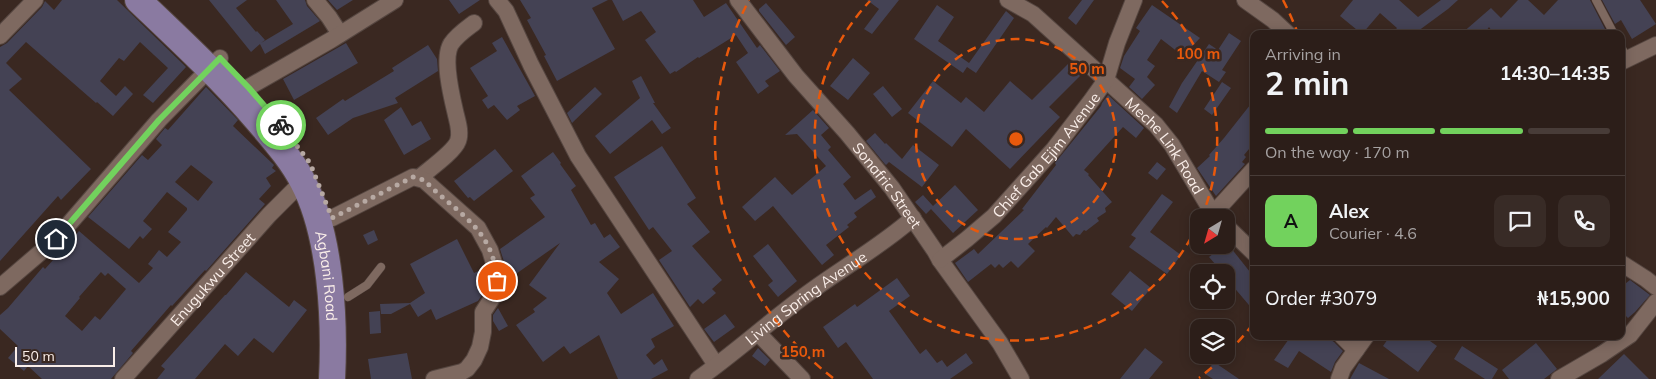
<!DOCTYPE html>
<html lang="en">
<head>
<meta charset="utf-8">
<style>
	body { margin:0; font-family:Mulish,sans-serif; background:#382b26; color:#f1f3f6; height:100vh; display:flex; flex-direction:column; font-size:19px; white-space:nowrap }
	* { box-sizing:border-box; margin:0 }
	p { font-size:16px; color:#a6a2a2 }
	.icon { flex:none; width:28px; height:28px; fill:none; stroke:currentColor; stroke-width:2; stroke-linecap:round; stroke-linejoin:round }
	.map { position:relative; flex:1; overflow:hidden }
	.sheet { position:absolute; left:1250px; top:30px; width:375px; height:310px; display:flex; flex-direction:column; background:#2c1e19; border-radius:10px; box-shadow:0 2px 12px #0003,0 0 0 1px #483c38 }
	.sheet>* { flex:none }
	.needle { width:32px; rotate:217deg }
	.buttons { position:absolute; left:1190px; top:209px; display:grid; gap:10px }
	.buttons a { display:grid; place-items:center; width:45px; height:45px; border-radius:10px; background:#2c1e19; box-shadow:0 2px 12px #0003,0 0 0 1px #483c38; font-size:25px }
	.scale { position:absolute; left:15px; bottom:12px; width:100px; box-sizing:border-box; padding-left:5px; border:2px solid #faeee9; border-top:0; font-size:14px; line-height:18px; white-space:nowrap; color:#faeee9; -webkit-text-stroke:4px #3a2821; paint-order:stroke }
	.pin { position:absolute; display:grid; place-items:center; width:42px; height:42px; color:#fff; margin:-21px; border:2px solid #fff; border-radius:50%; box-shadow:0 1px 5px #0007 }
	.courier { position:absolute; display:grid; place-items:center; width:50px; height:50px; margin:-25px; border:4px solid #72d25d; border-radius:50%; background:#fff; color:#222; box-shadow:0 1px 6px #0007 }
	.summary em { font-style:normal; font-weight:700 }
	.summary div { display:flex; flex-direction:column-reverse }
	.summary { display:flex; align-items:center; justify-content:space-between; height:85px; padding:0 15px }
	h1 { font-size:32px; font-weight:700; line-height:38px }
	.bar { display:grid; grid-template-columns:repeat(4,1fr); gap:8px 5px; align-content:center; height:60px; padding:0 15px }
	.bar i { height:6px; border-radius:4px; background:#483c38 }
	.bar .active { background:#72d25d }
	.bar p { grid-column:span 4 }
	.line { display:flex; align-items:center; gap:12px; padding:0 15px; border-top:1px solid #483c38 }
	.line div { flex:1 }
	.round { display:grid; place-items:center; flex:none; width:52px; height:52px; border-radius:10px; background:#382b26 }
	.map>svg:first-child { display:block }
</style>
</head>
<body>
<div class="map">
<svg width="1656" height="379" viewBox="0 0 1656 379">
	<rect width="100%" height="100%" fill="#3a2821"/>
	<path fill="#444254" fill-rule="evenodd" d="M62,0H117L186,67L153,103L143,95L168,68L140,42L124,61L119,58L100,81L116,96L125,86L133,94L113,116L97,102L96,103L26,42L6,63L22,79L9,90L91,169L61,200L58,196L0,261V47L7,43L42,7L45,1L54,10Z
		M209,0H247L236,8L256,32L257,31L265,40L261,43L293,24L276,0H305L307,6L320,21L265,54L260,44L251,52Z
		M328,0H353L337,10Z
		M449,0H480L459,14Z
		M520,0H608L592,8L615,49L557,81L544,56L546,55L527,20L531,18Z
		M612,0H693L704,17L726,3L757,48L760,45L780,71L765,81L769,86L758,94L736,62L748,53L736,35L699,58L698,57L676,72L675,71L670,74L645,40L656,32L641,11L623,21Z
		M867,0H899L872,34L864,29L879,9Z
		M1082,0H1094L1076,25L1068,18Z
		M1353,0H1399L1418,17L1441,0H1458L1448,9L1414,34H1392L1397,28L1380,13L1362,34L1340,16Z
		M1518,0H1528L1544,15L1558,0H1590L1605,29L1597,34H1494L1489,27L1484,34H1461L1491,8L1501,18Z
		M1602,0H1640L1656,24L1632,39L1621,20L1615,24Z
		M766,3L795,37L786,45L759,11V9Z
		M937,5L954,17L938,41L969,63L1006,11L1014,18L976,73L967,67L963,73L914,39Z
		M1152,5L1200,38L1183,56L1161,39L1147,60L1155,66L1147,77L1155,85L1142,99L1129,87L1135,79L1120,68L1124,56L1140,31L1136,28Z
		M1229,33L1241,41L1222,70L1226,72L1219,82L1202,71L1177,113L1169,107L1182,83L1209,44L1218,50Z
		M502,37L535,96L517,106L520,110L507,120L494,105L488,109L482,100L488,96L470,68L497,51L492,43Z
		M346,43L358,63L294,100L283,79Z
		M428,45L437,59L438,71L395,98L398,103L353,118L328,135L316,118L343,99L345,101L394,71L392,68Z
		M853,58L870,73L848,100L830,86Z
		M1071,61L1083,73L1049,107L1060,117L1010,169L966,129L952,147L908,113L933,81L961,103L966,97L984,112L1010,81L1032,100Z
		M641,76L655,103H653L671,128L662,134L652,120L610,154L595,136L640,98L632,81Z
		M1222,82L1231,88L1212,115L1204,109Z
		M883,86L902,109L892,117L873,94Z
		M206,87L238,120L233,126L274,165L272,168L276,171L266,178L271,186L259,199L265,204L206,271L205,270L172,306L171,305L131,351L133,353L111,379H42L28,366L24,371L8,358L18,346L0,329V315L8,308L43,267L45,269L79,231L139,283L153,268L148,264L159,250L167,257L181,242L168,232L187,210V208L167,192L143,221L152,229L143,239L140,236L129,249L88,217L142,155L148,160L162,145L156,139L165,128L168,130ZM191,165L213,182L198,201L175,182ZM101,272L105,276L108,273L126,289L100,320L95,316L82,331L65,316L80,298L79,297Z
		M595,87L602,94L572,123L567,113Z
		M1108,95L1144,128L1136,138L1123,127L1084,170L1089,174L1088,175L1112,202L1105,208L1106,212L1097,218L1099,221L1086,231L1084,230L1080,235L1076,234L1073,237L1056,217L1047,228L1046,227L1028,244L1035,251L1018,268L1011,261L1003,268L999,264L995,268L991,264L968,282L955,263L974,249L978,254L1024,210L1022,209L1056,165L1055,163L1101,106L1102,103Z
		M1254,100V143L1244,155L1246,157L1242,162L1245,164L1216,196L1197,168L1210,156L1209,155L1224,138Z
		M401,107L412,126L421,121L431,139L404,155L384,120Z
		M813,110L829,128L821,135L831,147L828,150L851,177L843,184L855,200L871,189L876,197L854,213L857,217L847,225L849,227L826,245L834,255L822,265L773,206L755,221L742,207L775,177L792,195L826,166L797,134L785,135Z
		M875,133L885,144L886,143L902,159L913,145L939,165L922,187L889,162L886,165L884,163L866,141Z
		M662,146L696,198L687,204L710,232L692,246L722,280L712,289L716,293L703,304L698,299L690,307L659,260L672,251L653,227L649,230L614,177Z
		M495,149L513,171L474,201L470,197L468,198L454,181Z
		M553,152L561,163L560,164L576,186L571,190L591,225L595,223L604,238L610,234L620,247L599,262L619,279L607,293L621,314L653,293L674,326L651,339L655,347L646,355L654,365L662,359L668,370L651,379H618L599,335L570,354L564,346L543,362L516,325L535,312L533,309L547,298L529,285L560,243L513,276L505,265L500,249L545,217L530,198L535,195L521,176Z
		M1157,162L1166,169L1157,180L1148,173Z
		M955,185L978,210L953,233L931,209L926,214L915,202L923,195L933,206Z
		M1162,194L1173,202L1150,232L1181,255L1167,274L1129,247L1136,238L1131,235Z
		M374,230L378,240L368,245L363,235Z
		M457,239L474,273L485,268L486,270L488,286L478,301L436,320L431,309L418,317L410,304L391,314H381L380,304L410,303L425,293L410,264Z
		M1227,243L1254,277V311L1226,278V272H1222L1209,257Z
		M768,244L797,281L778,297L768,285L773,281L753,256Z
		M1130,271L1151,288L1132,311L1111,294Z
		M246,272L289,307L294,300L307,310L273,353L254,338L238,356L225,344L195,379H157L165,369L161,366L225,295H226Z
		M897,278L910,296L889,311L920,354L926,349L937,363L942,360L947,367L966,353L973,363L950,379H873L846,342L838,348L823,327L855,304L857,307Z
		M1630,280L1650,295L1635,312L1628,318L1621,311V287Z
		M498,308L508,326L499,331L493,321V315Z
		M380,311L381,333L370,334L369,312Z
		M725,314L735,327L714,342L704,329Z
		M1291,336H1325L1334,342L1343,351L1335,362L1331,372L1299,351L1288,368L1274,360Z
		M1390,336H1423L1437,346L1418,372L1383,346Z
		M1536,343L1557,369L1544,379H1509L1502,370Z
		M1462,346L1498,369L1492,379H1485L1454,359Z
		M758,348L770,360L765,366L752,356Z
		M1145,348L1163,362L1149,379H1120Z
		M407,353L412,379H371L368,359Z
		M1624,354L1649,379H1598Z
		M1214,362L1239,379H1213L1205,374Z
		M1359,363L1389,379H1350Z"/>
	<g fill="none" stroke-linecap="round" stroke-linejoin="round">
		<g stroke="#554640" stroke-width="9">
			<path id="service" d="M1596,0L1614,34
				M1621,47L1628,59
				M348,297L367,285L381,267"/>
		</g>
		<g stroke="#554640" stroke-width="18">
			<g id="minor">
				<path d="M315,0L329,17L340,34"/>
				<path d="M497,0L506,11L531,65L578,156L716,365"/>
				<path id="s1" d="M738,0L796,76L847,133L892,188L935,251L940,260L1000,343L1021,379"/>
				<path id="s2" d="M1008,0L1033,14L1156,125L1172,145L1209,207L1218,218"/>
				<path d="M1245,0L1273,20L1288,34"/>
				<path d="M0,36L35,0"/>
				<path d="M1621,62L1656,45"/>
				<path d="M235,95L331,40L395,0"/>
				<path d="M419,178C428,170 454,152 458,141C461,133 458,123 456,115C452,98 442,59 451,44C457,35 466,29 474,23"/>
				<path d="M1214,213L1254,169"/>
				<path d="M332,218L413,177L424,180L478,228L490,250L497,273L498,289L483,312V332L480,347L474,360L467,369L462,372L434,379"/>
				<path d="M1226,226L1254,253"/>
				<path id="s3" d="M940,260L967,239L994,216L1054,149L1091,101L1106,80L1117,43L1134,0"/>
				<path d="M1621,263L1646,279L1656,287"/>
				<path d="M0,287L56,239L159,120L220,58"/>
				<path d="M758,333L802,379"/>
				<path d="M1342,336L1356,350"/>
				<path id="s4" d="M123,379L269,215L303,181"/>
				<path id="s5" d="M698,379C736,352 770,321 807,294C842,268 880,247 913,218"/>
				<path d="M1339,379L1343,368L1366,336"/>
				<path d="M1559,379L1602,354L1630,335L1656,302"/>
			</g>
		</g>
		<g stroke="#554640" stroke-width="28">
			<g id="primary">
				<path id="s6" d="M138,0C179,39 221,78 258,121C274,140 292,160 303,182C331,235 335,320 332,379"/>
			</g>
		</g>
		<use href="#service" stroke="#7e6960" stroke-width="8"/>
		<use href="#minor" stroke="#7e6960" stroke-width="16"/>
		<use href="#primary" stroke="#8a7aa1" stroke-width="26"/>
	</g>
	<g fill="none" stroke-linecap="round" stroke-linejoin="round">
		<path stroke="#b7a9a3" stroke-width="5" stroke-dasharray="0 9" d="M281,125L310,163L332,218L413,177L424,180C456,213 494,228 497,281"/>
		<path stroke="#72d25d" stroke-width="6" d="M56,239L159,120L220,58L249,88L281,125"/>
	</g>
	<g fill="none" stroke="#e8590c" stroke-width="2.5" stroke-dasharray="9 6">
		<circle cx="1016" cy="139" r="100"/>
		<path d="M1198 224A201 201 0 1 1 870 1M1162 1A201 201 0 0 1 1202 216"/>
		<path d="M1253 324A301 301 0 0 1 1199 378M833 378A301 301 0 0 1 749 0M1283 0A301 301 0 0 1 1298 34"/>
	</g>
	<g text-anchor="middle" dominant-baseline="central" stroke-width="5" stroke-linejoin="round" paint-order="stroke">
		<g font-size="15" fill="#faeee9" stroke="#3a2821">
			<text stroke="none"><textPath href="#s2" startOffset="216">Meche Link Road</textPath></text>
			<text stroke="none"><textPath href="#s3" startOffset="150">Chief Gab Ejim Avenue</textPath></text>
			<text stroke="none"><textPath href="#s1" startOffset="238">Sonafric Street</textPath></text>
			<text stroke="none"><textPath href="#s6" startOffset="344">Agbani Road</textPath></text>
			<text stroke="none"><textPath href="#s4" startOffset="134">Enugukwu Street</textPath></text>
			<text stroke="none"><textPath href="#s5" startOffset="135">Living Spring Avenue</textPath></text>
		</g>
	</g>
	<circle cx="1016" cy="139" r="8" fill="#e8590c" stroke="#3a2821" stroke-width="2.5"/>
	<g font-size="15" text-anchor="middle" font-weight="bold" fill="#e8590c" stroke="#3a2821" stroke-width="5" stroke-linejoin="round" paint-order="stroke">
		<text x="1198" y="59">100 m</text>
		<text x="1087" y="74">50 m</text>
		<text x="803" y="357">150 m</text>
	</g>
</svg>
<div class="buttons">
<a><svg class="needle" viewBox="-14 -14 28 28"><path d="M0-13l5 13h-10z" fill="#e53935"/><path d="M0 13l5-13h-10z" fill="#a6a2a2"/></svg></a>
<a><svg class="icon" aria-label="locate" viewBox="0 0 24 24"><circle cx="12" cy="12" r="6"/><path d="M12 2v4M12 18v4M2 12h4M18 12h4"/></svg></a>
<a><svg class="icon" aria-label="layers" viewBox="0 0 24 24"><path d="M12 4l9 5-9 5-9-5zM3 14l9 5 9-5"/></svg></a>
</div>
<div class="scale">50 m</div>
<div class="pin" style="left:497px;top:281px;background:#ea580c"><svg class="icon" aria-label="bag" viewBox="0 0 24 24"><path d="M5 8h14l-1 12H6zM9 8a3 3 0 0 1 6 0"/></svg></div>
<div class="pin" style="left:56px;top:239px;background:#1f2937"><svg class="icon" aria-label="home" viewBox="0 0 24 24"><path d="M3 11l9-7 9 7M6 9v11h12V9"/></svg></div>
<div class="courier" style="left:281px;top:125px"><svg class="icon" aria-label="bike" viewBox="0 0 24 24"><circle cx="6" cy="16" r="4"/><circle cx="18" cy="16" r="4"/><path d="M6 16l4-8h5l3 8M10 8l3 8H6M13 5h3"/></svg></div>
<section class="sheet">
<div class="summary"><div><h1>2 min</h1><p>Arriving in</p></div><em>14:30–14:35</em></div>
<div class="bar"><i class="active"></i><i class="active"></i><i class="active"></i><i></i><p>On the way · 170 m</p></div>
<div class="line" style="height:90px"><b class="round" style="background:#72d25d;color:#111">A</b><div><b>Alex</b><p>Courier · 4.6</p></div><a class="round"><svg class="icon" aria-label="chat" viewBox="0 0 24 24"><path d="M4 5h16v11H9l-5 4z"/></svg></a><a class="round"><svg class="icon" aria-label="phone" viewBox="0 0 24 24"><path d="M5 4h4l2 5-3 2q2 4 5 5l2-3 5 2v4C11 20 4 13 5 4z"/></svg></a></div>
<div class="line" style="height:65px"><div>Order #3079</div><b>₦15,900</b></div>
</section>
</div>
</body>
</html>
